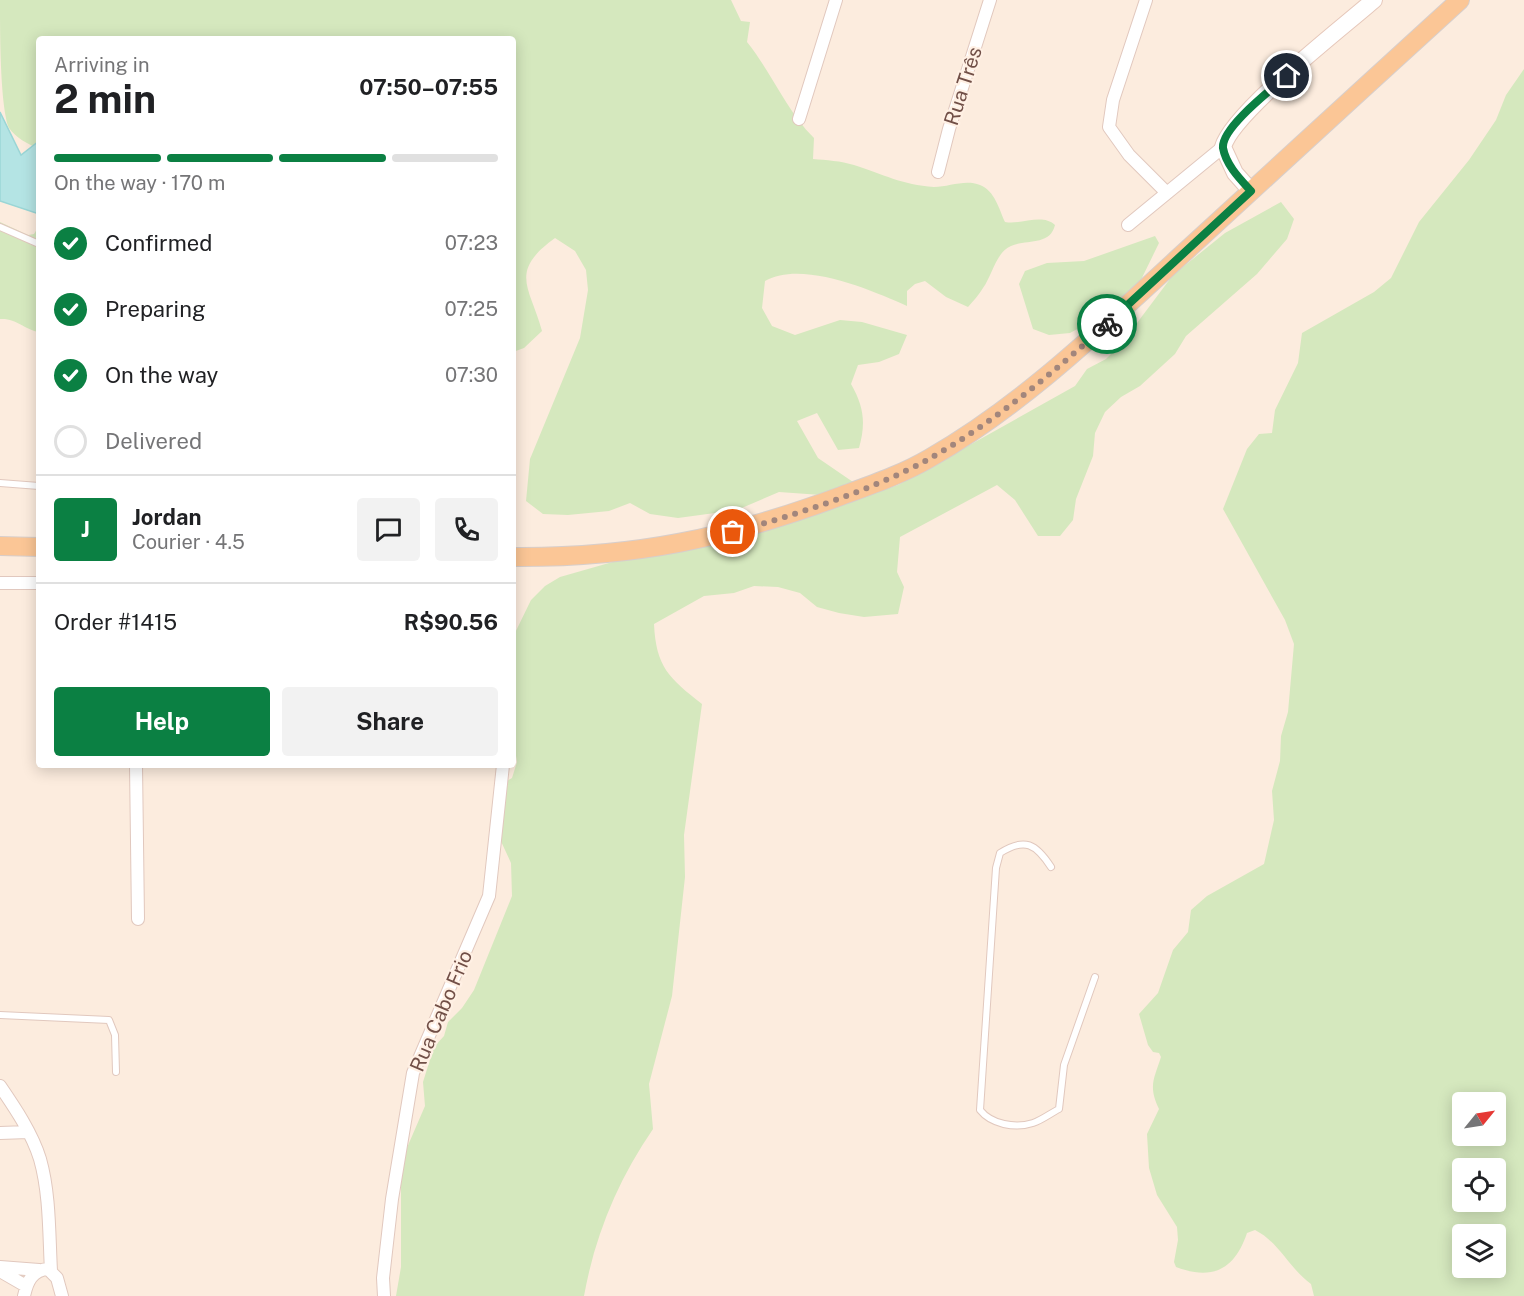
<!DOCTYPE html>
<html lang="en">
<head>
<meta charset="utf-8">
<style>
	body { margin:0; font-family:"Public Sans",sans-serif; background:#f2f2f2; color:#202124; height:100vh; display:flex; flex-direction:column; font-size:22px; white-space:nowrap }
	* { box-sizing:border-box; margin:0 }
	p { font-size:20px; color:#757577 }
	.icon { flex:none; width:33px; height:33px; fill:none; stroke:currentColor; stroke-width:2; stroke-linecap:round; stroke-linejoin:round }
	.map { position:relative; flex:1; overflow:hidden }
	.details { position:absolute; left:36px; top:36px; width:480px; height:732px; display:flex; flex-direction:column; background:#fff; border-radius:6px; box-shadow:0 3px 15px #0003 }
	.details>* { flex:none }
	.needle { width:39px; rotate:60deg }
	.fabs { position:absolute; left:1452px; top:1092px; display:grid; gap:12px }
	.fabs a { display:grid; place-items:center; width:54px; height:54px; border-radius:6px; background:#fff; box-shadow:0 3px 15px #0003; font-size:30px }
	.pin { position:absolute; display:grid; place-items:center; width:51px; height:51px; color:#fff; margin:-26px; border:3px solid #fff; border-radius:50%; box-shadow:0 2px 6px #0007 }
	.courier { position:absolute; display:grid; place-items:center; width:60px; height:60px; margin:-30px; border:4px solid #0b8043; border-radius:50%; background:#fff; color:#222; box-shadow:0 2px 8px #0007 }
	.summary em { font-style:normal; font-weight:700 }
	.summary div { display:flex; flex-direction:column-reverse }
	.summary { display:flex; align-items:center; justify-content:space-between; height:102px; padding:0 18px }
	h1 { font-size:39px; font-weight:700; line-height:45px }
	.bar { display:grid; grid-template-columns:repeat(4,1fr); gap:9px 6px; align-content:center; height:72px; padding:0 18px }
	.bar i { height:8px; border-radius:4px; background:#e0e0e0 }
	.bar .active { background:#0b8043 }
	.bar p { grid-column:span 4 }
	.line { display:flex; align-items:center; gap:15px; padding:0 18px; border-top:2px solid #e0e0e0 }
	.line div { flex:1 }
	.round { display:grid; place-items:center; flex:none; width:63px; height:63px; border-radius:6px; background:#f2f2f2 }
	ol { padding:0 18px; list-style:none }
	li { display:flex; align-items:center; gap:18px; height:66px }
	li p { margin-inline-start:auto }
	li .icon { padding:6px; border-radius:50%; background:#0b8043; color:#fff; stroke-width:4 }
	li:last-child { color:#757577 }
	li i { width:33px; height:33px; border:3px solid #e0e0e0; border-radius:50% }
	.cta { display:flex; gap:12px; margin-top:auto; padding:12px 18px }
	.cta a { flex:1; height:69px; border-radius:6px; background:#0b8043; color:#fff; font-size:24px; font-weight:700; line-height:69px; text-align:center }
	.cta a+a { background:#f2f2f2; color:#202124 }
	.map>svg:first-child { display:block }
</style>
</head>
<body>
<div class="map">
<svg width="1524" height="1296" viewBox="0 0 1524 1296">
	<rect width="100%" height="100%" fill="#fcecde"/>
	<path fill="#d5e8be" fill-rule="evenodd" d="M0,0H731L741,21L750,22L747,42C772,73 786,110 814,138L813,159C826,160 841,161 854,165C883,174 902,185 934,187C949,187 965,179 980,185C995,191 999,209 1005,222C1022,225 1042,213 1055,225C1050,246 1027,239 1011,246C996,252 992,276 983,288C979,295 973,301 968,307L946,297L925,281L915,284L907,291V306C871,290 802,260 765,281L762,308L772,326L795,335L840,320L862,322L907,335L899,354L879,362L858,365L851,384C864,407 866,423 859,448L838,450L817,413L797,421L818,458L853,482L821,495L779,492L737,510L678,518L650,514L630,503L609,511L568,515L543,514L526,501L530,459L580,338L588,290L586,270L575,251L555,238C508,272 530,287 542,331L524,348L513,352V39H39V149C28,144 16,138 9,128C0,107 0,28 0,0Z
		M1524,69V1296H1314L1311,1284C1289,1268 1279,1242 1255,1230L1247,1233C1235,1269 1213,1281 1176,1267L1174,1262L1178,1240L1177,1227L1157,1195L1149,1168L1147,1134L1159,1109C1148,1086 1154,1079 1161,1057L1159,1053L1153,1052L1148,1045L1139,1014L1158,993L1173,950L1188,932L1191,910L1207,896L1264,864L1274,820L1272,791L1280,761L1281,736L1288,712L1294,644L1285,620L1223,509L1247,449L1259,434L1272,433L1275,410L1298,363L1302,333L1374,292L1391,278L1419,222L1469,160L1496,120L1506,95ZM1462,1102H1496V1136H1462ZM1496,1168V1202H1462V1168ZM1496,1234V1268H1462V1234Z
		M1281,202L1294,219L1287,239L1257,274L1186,336L1175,354L1140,386L1121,397L1105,412L1095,433L1093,456L1076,499L1073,520L1060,536H1038L1015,500L997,485L900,537L897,572L904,587L898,614L864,617L839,613L817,607L800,593L778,587L754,586L734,593L704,596L654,624C656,667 669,678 702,704L684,835L685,877L672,996L649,1084L653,1129C618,1180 595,1235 584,1296H396L401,1267V1177L406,1150L425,1106L423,1082L434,1047L444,1036L448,1022L462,1008L474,990L512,896L511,863L499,837L493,813L505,803L498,786L512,778L517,762L513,737V637L531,600L545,586L560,577L623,559L708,543L719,545L898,485L1075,386L1087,369L1106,359L1122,343L1173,275L1225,233Z
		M0,222L28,235L34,234L39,226V332C23,329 17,318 0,319Z
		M1155,236L1159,243L1138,286L1119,306L1070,333L1049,335L1033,329L1019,284L1025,271L1047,263L1084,261Z"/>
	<path fill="#b4e4e4" stroke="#9ad6d6" stroke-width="1.5" d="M0,112L21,155L39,141V214L0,201Z"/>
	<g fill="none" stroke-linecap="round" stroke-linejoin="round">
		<g stroke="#e1c8be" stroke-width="8">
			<path id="lane" d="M0,227L39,244
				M0,483L39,486
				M1051,867C1036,844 1025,837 1000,853L996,868L980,1110C991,1124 1015,1129 1033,1123C1042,1120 1051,1113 1059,1109L1064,1065L1095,977
				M0,1015L109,1020L115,1035L116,1072"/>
		</g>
		<g stroke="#e1c8be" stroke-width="14">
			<path id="street" d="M1146,0L1113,100L1109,127L1129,155L1166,192
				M799,119L836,0
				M938,172L949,129L990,0
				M1128,225L1223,147
				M0,583H39
				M136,765L138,919
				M0,1086C15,1108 32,1133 40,1159C50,1194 49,1235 51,1271
				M0,1133L28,1132
				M0,1267L39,1270
				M0,1271L26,1286
				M24,1296C27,1282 32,1270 48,1269L57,1278L62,1296
				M384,1296L383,1278L392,1199L413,1073L489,896L503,765"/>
		</g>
		<g stroke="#e6c8bb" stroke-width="18">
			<path id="secondary" d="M1251,191L1235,173L1223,147C1232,113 1342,28 1374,0"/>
		</g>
		<g stroke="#d7cecb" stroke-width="20">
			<path id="primary" d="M0,546L39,547
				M513,557C634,558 728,538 841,496C871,485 903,474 930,458C1026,403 1106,324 1187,250C1277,167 1369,83 1460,0"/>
		</g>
		<use href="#lane" stroke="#fff" stroke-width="6"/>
		<use href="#street" stroke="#fff" stroke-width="12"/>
		<use href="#secondary" stroke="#fff" stroke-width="16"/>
		<use href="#primary" stroke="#fbc696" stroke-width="18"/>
	</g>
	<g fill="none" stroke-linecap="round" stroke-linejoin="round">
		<path stroke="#a2867c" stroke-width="6" stroke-dasharray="0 10.8" d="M733,532C793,516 875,489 929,459C993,423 1053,373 1107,324"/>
		<path stroke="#0b8043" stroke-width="8" d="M1107,324L1251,191C1240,179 1226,165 1223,148C1221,128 1272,89 1287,76"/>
	</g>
	<g text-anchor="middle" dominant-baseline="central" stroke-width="4.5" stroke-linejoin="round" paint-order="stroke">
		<g font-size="20" fill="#714f47" stroke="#fff0e4">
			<text transform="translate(963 86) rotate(-72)">Rua Três</text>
			<text transform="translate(441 1011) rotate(-67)">Rua Cabo Frio</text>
		</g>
	</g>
</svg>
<div class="fabs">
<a><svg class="needle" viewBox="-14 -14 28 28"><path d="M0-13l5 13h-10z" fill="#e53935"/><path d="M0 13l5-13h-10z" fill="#757577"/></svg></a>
<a><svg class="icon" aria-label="locate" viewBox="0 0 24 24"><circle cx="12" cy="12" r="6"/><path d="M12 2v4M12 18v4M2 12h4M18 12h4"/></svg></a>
<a><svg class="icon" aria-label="layers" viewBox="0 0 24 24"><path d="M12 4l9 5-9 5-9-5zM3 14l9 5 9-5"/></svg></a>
</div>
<div class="pin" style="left:733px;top:532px;background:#ea580c"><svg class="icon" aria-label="bag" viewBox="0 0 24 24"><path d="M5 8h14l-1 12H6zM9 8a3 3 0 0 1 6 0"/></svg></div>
<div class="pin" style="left:1287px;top:76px;background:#1f2937"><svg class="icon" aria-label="home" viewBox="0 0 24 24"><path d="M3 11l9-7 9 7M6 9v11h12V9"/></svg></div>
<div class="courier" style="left:1107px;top:324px"><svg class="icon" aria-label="bike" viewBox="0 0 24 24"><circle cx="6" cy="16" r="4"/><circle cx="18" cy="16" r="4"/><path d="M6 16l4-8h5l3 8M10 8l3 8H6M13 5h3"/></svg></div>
<section class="details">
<div class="summary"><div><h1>2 min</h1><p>Arriving in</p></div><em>07:50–07:55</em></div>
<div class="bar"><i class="active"></i><i class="active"></i><i class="active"></i><i></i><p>On the way · 170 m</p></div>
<ol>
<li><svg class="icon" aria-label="check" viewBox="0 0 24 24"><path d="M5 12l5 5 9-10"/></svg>Confirmed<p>07:23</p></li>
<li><svg class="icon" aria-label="check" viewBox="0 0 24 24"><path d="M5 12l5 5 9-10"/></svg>Preparing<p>07:25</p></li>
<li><svg class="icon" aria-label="check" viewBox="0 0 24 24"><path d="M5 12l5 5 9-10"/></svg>On the way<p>07:30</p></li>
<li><i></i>Delivered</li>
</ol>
<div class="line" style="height:108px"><b class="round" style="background:#0b8043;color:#fff">J</b><div><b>Jordan</b><p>Courier · 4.5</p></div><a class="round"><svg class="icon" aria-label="chat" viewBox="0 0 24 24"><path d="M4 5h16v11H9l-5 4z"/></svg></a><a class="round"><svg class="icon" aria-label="phone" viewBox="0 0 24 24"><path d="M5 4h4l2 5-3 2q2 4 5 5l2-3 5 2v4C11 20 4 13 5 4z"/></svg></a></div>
<div class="line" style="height:78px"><div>Order #1415</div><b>R$90.56</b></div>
<div class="cta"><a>Help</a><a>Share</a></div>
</section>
</div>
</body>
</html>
